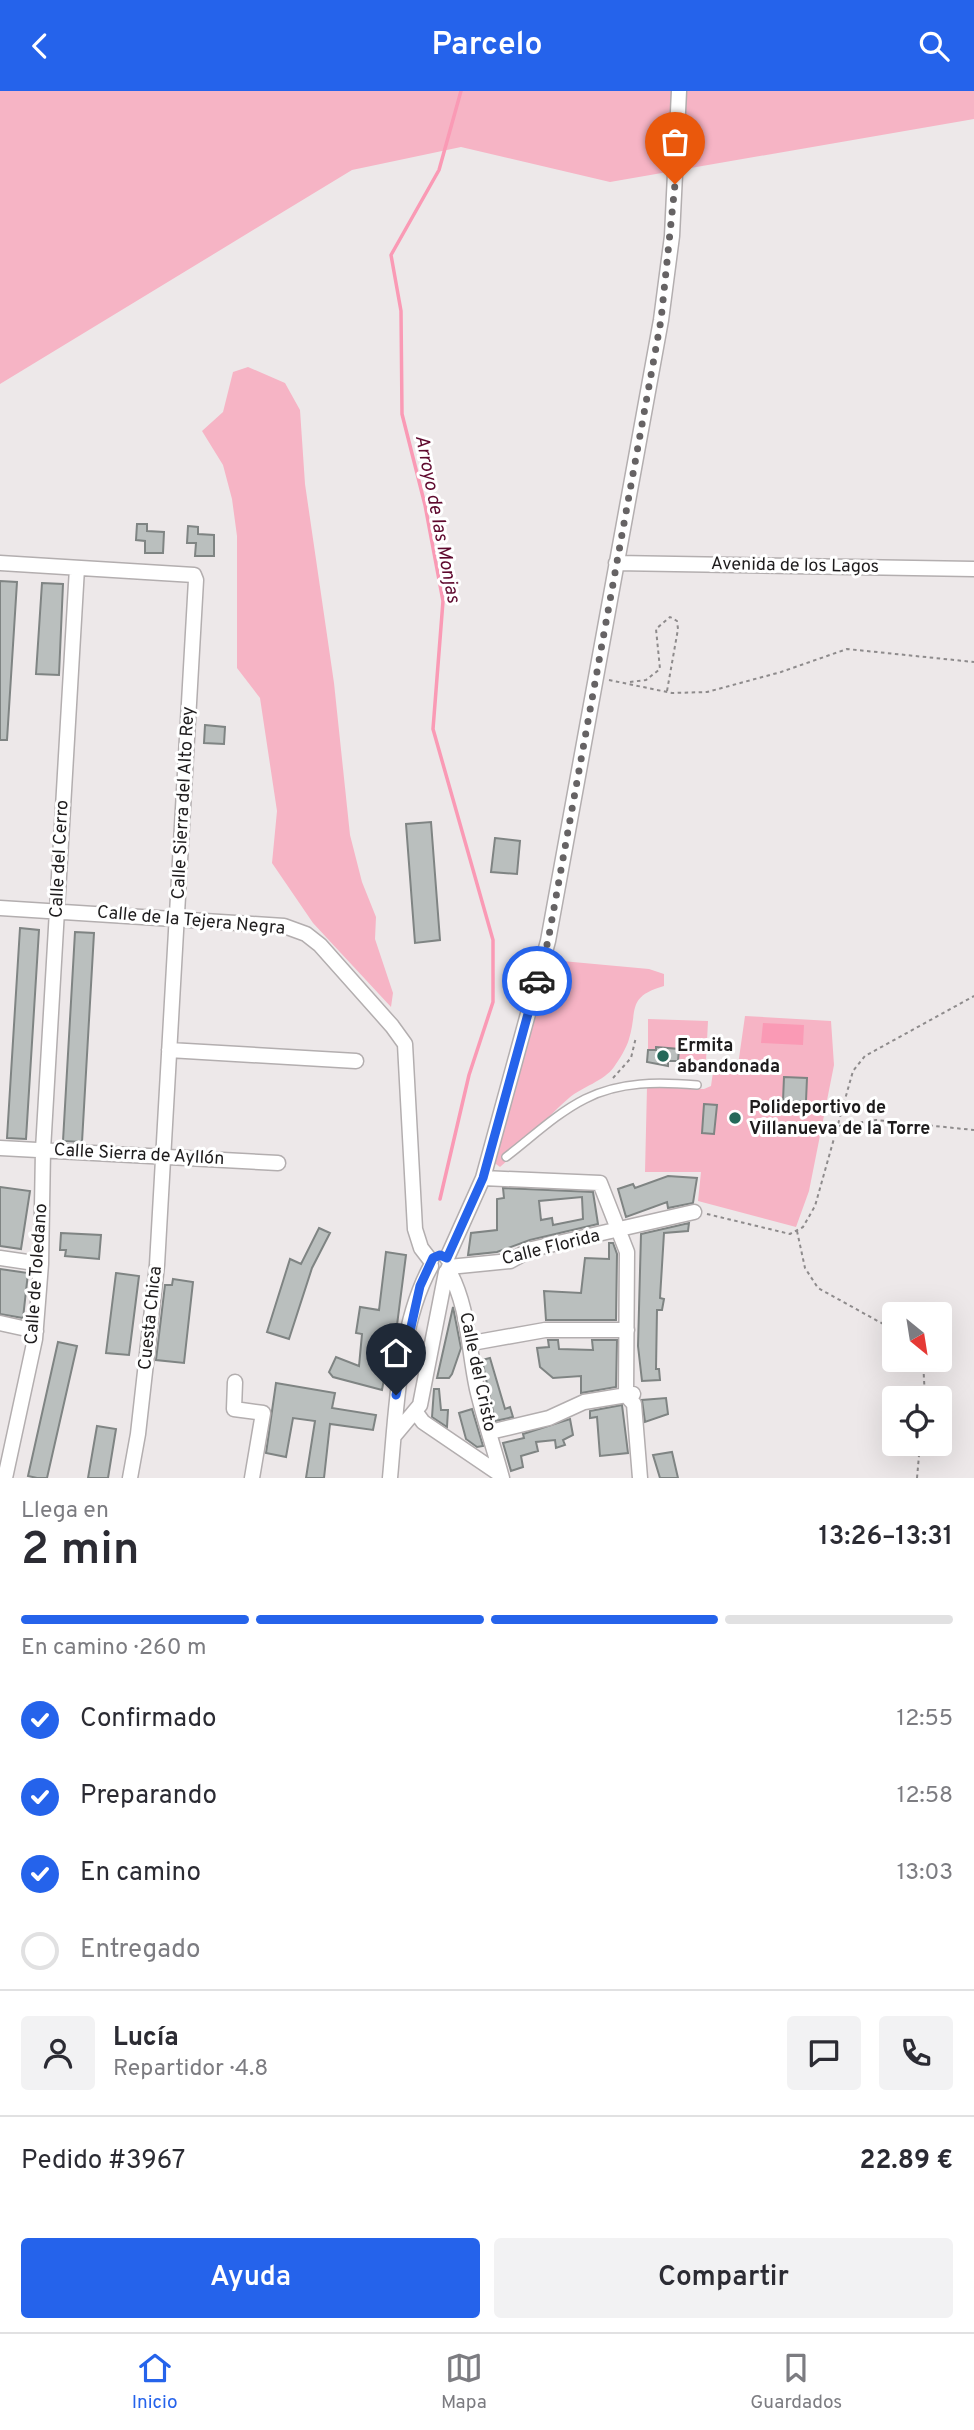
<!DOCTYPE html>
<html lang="es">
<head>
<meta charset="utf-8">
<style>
	body { margin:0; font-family:Overpass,sans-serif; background:#f2f2f3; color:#2b2b33; height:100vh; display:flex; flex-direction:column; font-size:26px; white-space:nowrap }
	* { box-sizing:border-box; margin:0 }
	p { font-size:23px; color:#7c7c81 }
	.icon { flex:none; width:38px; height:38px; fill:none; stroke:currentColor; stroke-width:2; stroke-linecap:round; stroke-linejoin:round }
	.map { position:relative; height:1387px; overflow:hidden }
	.side { display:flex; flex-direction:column; background:#fff; flex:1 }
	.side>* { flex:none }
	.needle { width:46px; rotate:150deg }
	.buttons { position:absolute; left:882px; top:1211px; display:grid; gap:14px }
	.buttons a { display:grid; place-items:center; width:70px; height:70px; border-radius:7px; background:#fff; box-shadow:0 7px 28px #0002; font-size:35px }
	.pin { position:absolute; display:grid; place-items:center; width:60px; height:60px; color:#fff; margin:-72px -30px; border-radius:50% 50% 50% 0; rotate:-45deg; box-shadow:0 0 7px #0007 }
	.pin .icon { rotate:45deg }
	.courier { position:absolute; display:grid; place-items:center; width:70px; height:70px; margin:-35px; border:5px solid #2563eb; border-radius:50%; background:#fff; color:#222; box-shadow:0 2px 9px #0007 }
	.headline em { font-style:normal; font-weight:600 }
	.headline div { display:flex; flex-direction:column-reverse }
	.headline { display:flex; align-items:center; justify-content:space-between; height:119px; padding:0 21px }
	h1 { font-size:46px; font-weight:600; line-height:52px }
	.bar { display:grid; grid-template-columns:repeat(4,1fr); gap:10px 7px; align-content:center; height:84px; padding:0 21px }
	.bar i { height:9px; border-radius:5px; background:#e1e1e2 }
	.bar .on { background:#2563eb }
	.bar p { grid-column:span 4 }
	.line { display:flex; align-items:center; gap:18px; padding:0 21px; border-top:2px solid #e1e1e2 }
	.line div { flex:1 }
	.round { display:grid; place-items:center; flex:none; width:74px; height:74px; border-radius:7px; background:#f2f2f3 }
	ol { padding:0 21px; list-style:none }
	li { display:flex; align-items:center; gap:21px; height:77px }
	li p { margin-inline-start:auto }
	li .icon { padding:7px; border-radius:50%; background:#2563eb; color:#fff; stroke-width:4 }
	li:last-child { color:#7c7c81 }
	li i { width:38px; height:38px; border:4px solid #e1e1e2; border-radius:50% }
	.cta { display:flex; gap:14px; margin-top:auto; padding:14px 21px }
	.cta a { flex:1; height:80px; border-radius:7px; background:#2563eb; color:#fff; font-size:28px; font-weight:600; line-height:80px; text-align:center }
	.cta a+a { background:#f2f2f3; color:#2b2b33 }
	header { display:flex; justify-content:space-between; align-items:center; height:91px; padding:0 21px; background:#2563eb; color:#fff; font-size:32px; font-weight:600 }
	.tab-bar { display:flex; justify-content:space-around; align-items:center; height:98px; border-top:2px solid #e1e1e2; background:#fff; font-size:19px; color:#7c7c81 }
	.tab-bar a { display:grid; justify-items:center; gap:4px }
	.tab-bar .on { color:#2563eb }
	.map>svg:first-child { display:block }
</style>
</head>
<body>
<header><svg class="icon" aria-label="back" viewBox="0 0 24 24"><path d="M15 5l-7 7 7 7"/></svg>Parcelo<svg class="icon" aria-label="search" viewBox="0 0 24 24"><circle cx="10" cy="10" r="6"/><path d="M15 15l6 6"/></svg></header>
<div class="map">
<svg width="974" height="1387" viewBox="0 0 974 1387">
	<rect width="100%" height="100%" fill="#ede8e9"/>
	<path fill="#f6b4c5" d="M0,0H974V28L610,91L461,56L352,79L0,293Z
		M248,276L285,292L300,319L305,393L334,592L350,744L362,791L376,826L375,848L393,902L391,916L313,832L272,772L277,720L260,607L237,577V445L232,408L223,374L202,340L223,321L233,281Z
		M551,869L649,878L664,883V895C626,906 638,919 629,948C627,956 619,969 614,976C604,990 582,996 569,1007C544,1028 525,1055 500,1076L488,1067Z
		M745,925L831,930L834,974L809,1100L796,1136L698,1110L701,1081H645L647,996L704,998L711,995L714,974H738Z
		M648,928L708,930L706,970H678V958L657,956L656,959H648Z"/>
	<path fill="#fa9ab5" d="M763,932L804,934L803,954L761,952Z"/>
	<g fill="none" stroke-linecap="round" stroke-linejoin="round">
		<path stroke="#fa9ab5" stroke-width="3.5" d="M440,1108L469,984L493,911V849L433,638L443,510L425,414L402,323L401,220L391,164L439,79L461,0"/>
	</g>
	<path fill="#babfbe" stroke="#7f8483" stroke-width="2" fill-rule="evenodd" d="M137,433H147V440L164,441L163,462H145V450L136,449Z
		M188,435L198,436V443L214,444V465H195L196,452H187Z
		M0,490L17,491L7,649H0Z
		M42,492L63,493L59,584L36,583Z
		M205,634L225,636L224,653L204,652Z
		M431,731L440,849L415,852L406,733Z
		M495,747L520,750L517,783L491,781Z
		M20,837L39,839L26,1048L7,1047Z
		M75,841L94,842L82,1051L63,1050Z
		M656,956L679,958L678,970H668V975L647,971L648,959H656Z
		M784,986L807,987L806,1010H783Z
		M704,1013L717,1014L714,1043L702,1042Z
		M668,1085L697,1087L693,1112L668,1117L667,1111L626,1126L618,1098L633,1093L635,1097Z
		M0,1096L30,1100L21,1158L0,1155Z
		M503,1097L593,1101L598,1133L530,1149L497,1161L468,1164L471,1142L497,1139V1108L504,1107ZM582,1106L583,1128L553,1134L552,1127L541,1129L539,1110Z
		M689,1132L688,1140L664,1142L660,1207L664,1208L662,1219H657L656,1278H659L660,1289L642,1290L638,1255L641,1143Z
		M319,1137L330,1142L312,1177L289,1248L267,1241L290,1168L301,1173Z
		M61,1142L101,1144L99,1168L65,1165L66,1159H60Z
		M609,1152H613L617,1163L616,1229H546L544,1200L581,1202L585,1167L609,1168Z
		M386,1161L406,1164L392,1273L387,1272L382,1299L333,1286L329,1281L336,1266L359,1275L362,1243L356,1242L360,1216L379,1219Z
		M0,1178L28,1182L23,1227L0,1223Z
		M116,1182L139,1185L129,1264L106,1262Z
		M173,1188L193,1191L184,1272L156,1269L165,1194H172Z
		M453,1216L461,1257L452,1283L449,1287H437Z
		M548,1249H558L559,1258L593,1259L592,1249H617L616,1296L581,1302V1285L553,1287L540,1276L537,1257L549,1256Z
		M58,1251L77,1255L47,1387H37L28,1385Z
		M490,1267L505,1318L510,1316L513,1326L495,1330L482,1269Z
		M276,1292L335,1302L332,1317L376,1324L373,1339L330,1333L324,1387H306L315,1330L293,1327L286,1366L266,1362Z
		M434,1298H439L441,1319H448L447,1336L432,1326Z
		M666,1307L668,1323L645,1331L642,1309Z
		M622,1314L628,1362L600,1365L597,1326L590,1327V1320Z
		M472,1318L483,1355L477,1356L466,1348L459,1322Z
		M570,1328L573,1344L563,1349L565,1354L556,1357L555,1349L536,1351L538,1360L521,1365L523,1376L511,1380L503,1352L524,1347L523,1343Z
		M97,1335L116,1338L108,1387H88Z
		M672,1361L678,1387H660L653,1364Z"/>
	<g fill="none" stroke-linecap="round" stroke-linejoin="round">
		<g stroke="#b3aeaf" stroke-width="10">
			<path id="service" d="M506,1066C531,1047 557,1022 585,1008C620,990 659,991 697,994"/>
		</g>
		<g stroke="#b3aeaf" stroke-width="17">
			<path id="minor" d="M0,472L194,484L196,489L157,1174L138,1343L130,1387
				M616,472L974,478
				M0,817L284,835L306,843L320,854L392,935L405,953L415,1138L421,1157L431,1170
				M169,959L356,970
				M0,1057L278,1072
				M483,1087L600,1092L627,1161L626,1304L634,1313L640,1387
				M0,1167L41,1173
				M447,1167L483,1087L548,850L661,229L672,145L679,0
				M449,1176L510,1170L532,1158L694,1121
				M448,1178C469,1216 468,1256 477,1298C484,1328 494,1357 502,1387
				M0,1232L36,1240
				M472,1252L545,1239H627
				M235,1291L234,1318L263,1322L252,1387
				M415,1320L423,1331L501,1384
				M490,1341L549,1327L584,1311L633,1303
				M394,1345L420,1314L446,1181
				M5,1387L35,1248L41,1173L43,1059L77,477
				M390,1387C396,1322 399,1232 431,1175"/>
		</g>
		<path stroke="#8e8b8c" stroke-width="2" stroke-dasharray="3.5 3.5" stroke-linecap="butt" d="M609,589L672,602L707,601L781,581L847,558L974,571
			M630,591L646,589L660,578L656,538L670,526L677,530L678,538L667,600
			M613,987L631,967L636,946
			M839,1035L876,1029L974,1039
			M707,1123L790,1143L803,1136L815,1115L853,980L865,965L974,905
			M797,1140L805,1177L818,1197L894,1239
			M923,1269L925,1307
			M917,1387L920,1353"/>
		<use href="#service" stroke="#fff" stroke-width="7"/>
		<use href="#minor" stroke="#fff" stroke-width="14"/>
	</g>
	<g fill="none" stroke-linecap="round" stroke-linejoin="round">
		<path stroke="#666364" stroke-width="7" stroke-dasharray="0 12.6" d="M537,890L548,850L661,229L675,93"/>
		<path stroke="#2563eb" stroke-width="9" d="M396,1304L420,1195L433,1167L440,1164L447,1167L483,1087L537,890"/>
	</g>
	<g fill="#256859" stroke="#fff" stroke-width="2.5">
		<circle cx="663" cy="965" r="7"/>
		<circle cx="735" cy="1027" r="7"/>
	</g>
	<g text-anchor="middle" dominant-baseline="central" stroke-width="6" stroke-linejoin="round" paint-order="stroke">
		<g font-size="18" fill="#1e1c1d" stroke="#fff">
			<text transform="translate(795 475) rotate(1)">Avenida de los Lagos</text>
			<text transform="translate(184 712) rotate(-87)">Calle Sierra del Alto Rey</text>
			<text transform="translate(60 768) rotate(-87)">Calle del Cerro</text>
			<text transform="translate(191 830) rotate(5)">Calle de la Tejera Negra</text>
			<text transform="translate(139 1064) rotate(3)">Calle Sierra de Ayllón</text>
			<text transform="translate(551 1157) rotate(-14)">Calle Florida</text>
			<text transform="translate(37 1183) rotate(-86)">Calle de Toledano</text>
			<text transform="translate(151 1227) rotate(-84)">Cuesta Chica</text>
			<text transform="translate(477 1281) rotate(78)">Calle del Cristo</text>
		</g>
		<g font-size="18" font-weight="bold" fill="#1e1c1d" stroke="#fff" text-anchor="start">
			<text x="677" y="955">Ermita<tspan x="677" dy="21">abandonada</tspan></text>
			<text x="749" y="1017">Polideportivo de<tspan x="749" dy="21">Villanueva de la Torre</tspan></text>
		</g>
		<g font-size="19" font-style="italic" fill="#5f092e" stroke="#fff">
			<text transform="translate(437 428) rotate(79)">Arroyo de las Monjas</text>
		</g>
	</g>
</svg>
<div class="buttons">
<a><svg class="needle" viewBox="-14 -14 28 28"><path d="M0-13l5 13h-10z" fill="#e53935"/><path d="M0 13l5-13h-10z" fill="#7c7c81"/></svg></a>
<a><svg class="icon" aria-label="locate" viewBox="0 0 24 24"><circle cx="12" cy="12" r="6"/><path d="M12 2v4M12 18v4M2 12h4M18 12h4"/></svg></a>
</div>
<div class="pin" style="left:675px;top:93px;background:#ea580c"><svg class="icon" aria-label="bag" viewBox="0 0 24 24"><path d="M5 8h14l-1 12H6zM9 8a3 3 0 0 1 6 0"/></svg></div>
<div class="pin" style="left:396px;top:1304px;background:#1f2937"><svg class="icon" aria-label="home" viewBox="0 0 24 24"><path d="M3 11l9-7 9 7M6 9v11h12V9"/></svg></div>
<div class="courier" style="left:537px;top:890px"><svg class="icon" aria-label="car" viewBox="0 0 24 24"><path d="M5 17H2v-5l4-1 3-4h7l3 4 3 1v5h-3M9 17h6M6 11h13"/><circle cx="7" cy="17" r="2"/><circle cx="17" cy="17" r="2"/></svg></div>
</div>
<section class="side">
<div class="headline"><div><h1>2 min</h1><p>Llega en</p></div><em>13:26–13:31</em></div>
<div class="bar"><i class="on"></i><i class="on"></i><i class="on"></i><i></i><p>En camino · 260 m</p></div>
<ol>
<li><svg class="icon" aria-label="check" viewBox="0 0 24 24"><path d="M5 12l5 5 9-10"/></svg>Confirmado<p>12:55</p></li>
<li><svg class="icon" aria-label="check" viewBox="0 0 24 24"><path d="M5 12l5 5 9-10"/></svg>Preparando<p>12:58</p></li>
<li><svg class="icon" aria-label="check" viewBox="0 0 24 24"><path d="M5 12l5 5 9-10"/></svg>En camino<p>13:03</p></li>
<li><i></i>Entregado</li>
</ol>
<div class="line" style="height:126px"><a class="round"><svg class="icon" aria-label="person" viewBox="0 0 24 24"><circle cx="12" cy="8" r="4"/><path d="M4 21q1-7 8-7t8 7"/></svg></a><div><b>Lucía</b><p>Repartidor · 4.8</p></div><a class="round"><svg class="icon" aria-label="chat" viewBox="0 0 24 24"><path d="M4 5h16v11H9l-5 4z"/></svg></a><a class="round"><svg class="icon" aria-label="phone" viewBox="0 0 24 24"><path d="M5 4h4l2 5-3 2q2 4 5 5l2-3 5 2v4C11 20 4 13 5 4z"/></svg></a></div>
<div class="line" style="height:91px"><div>Pedido #3967</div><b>22.89 €</b></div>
<div class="cta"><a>Ayuda</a><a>Compartir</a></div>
</section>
<nav class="tab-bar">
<a class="on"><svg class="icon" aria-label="home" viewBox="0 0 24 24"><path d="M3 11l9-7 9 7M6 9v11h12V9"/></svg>Inicio</a>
<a><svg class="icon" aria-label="map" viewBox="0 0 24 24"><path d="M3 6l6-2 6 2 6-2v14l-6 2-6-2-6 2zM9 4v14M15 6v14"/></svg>Mapa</a>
<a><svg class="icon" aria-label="saved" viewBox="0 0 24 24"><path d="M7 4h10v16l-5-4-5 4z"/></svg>Guardados</a>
</nav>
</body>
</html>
